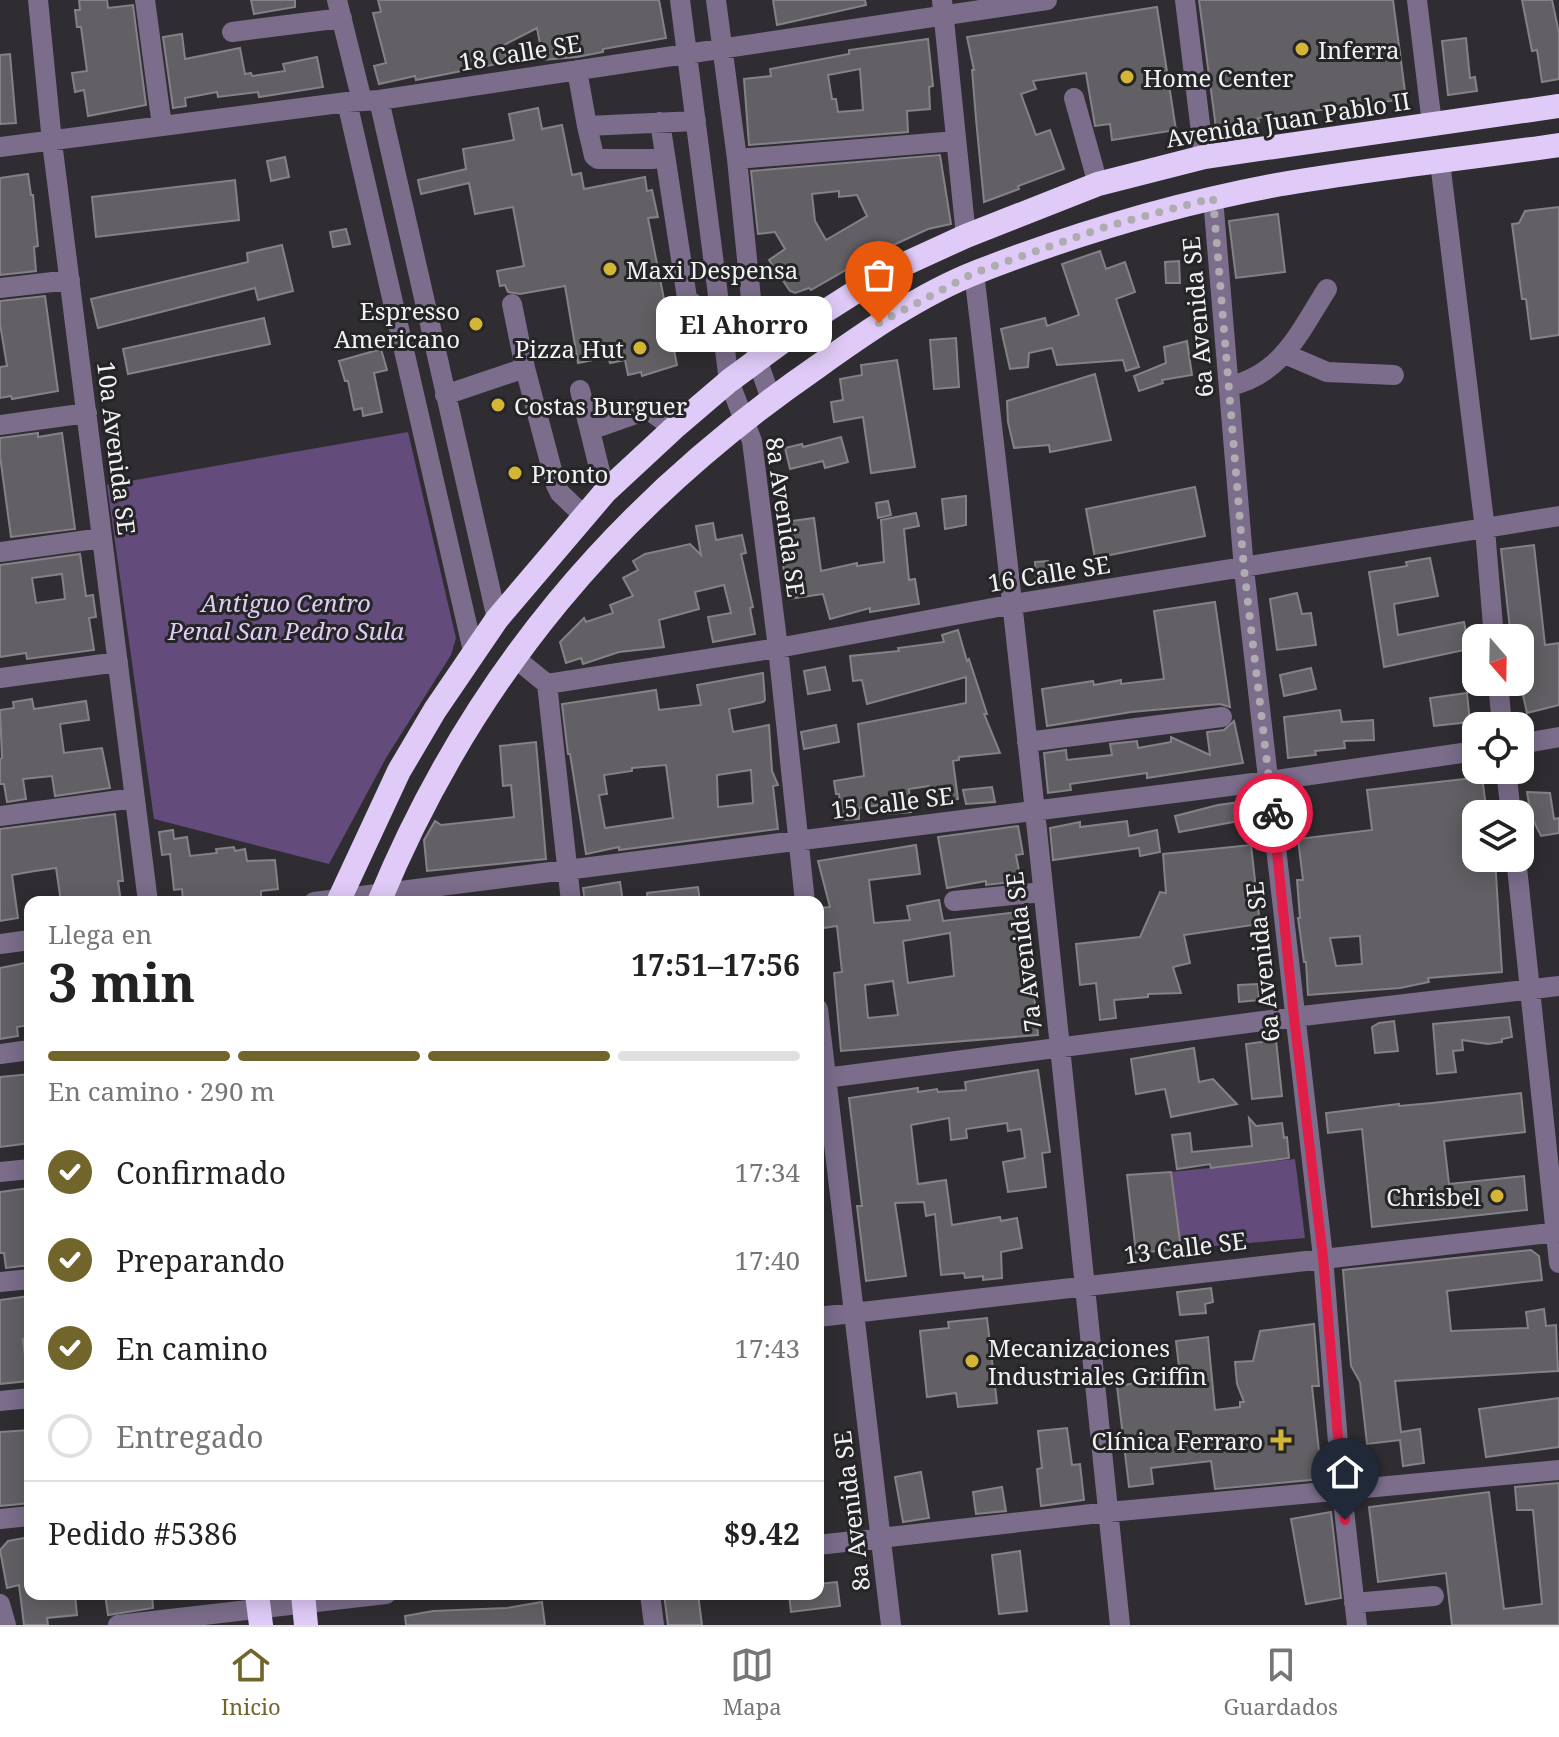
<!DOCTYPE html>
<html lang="es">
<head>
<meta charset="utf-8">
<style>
	body { margin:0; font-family:"Noto Serif",serif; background:#f2f2f2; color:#222; height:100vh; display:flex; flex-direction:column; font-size:30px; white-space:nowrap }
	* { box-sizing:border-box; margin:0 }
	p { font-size:26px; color:#767676 }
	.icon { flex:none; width:44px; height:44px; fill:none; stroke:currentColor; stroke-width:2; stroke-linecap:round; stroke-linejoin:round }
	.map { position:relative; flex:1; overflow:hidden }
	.drawer { position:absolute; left:24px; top:896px; width:800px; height:704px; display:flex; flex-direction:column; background:#fff; border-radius:16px; box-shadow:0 4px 20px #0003 }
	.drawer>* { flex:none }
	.needle { width:52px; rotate:160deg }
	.fabs { position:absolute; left:1462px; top:624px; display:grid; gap:16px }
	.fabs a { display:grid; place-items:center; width:72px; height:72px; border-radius:16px; background:#fff; box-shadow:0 4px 20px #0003; font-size:40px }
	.pin { position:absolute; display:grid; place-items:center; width:68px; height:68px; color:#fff; margin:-82px -34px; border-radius:50% 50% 50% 0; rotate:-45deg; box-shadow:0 0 8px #0007 }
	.pin .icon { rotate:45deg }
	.courier { position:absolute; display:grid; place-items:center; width:80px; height:80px; margin:-40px; border:6px solid #e11d48; border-radius:50%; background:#fff; color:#222; box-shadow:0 2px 10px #0007 }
	.bubble { position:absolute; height:56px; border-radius:16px; background:#fff; box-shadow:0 4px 20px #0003; font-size:26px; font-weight:700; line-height:56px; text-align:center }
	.overview em { font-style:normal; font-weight:700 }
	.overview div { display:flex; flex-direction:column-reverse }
	.overview { display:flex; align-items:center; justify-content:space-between; height:136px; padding:0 24px }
	h1 { font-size:52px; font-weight:700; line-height:60px }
	.bar { display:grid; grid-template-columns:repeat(4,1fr); gap:12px 8px; align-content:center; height:96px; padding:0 24px }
	.bar i { height:10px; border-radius:6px; background:#e0e0e0 }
	.bar .current { background:#72652b }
	.bar p { grid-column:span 4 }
	.line { display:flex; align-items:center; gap:20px; padding:0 24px; border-top:2px solid #e0e0e0 }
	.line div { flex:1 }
	ol { padding:0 24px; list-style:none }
	li { display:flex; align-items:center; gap:24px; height:88px }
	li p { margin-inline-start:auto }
	li .icon { padding:8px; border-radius:50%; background:#72652b; color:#fff; stroke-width:4 }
	li:last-child { color:#767676 }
	li i { width:44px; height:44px; border:4px solid #e0e0e0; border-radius:50% }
	.dock { display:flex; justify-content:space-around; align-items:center; height:112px; border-top:2px solid #e0e0e0; background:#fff; font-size:22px; color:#767676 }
	.dock a { display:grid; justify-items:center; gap:4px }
	.dock .current { color:#72652b }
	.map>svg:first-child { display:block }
</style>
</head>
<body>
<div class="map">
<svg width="1559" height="1625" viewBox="0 0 1559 1625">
	<rect width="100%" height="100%" fill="#2f2d31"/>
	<path fill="#634b7b" d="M408,432L456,638L451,655L386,758L329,864L154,819L107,485Z
		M1295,1159L1305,1238L1181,1249L1171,1172Z"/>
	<path fill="#626064" stroke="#848287" stroke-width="2" fill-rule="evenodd" d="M79,0H107L108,8L133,5L146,105L88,116L84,90L75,92L72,73L87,71L81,27H77L75,10H80Z
		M251,0H295V7L254,14Z
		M378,0H659L666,38L603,49V52L577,57L543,60L537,28L504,45L507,62L416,80L415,76L379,84L374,66L386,63L373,13L381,12Z
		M773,0H865L866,5L777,25Z
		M1199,0H1393L1406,99L1258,118L1259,122L1216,128Z
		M1522,0H1552L1559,33V79L1542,82L1537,50L1532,51Z
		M1157,7L1176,130L1112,140L1110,124L1095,126L1086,73L1033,81L1036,89L1021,94L1036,135L1050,130L1064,169L1018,186L1019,189L984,202L976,119L972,70H974L967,37Z
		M182,34L185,59L240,48L245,74L251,73L252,76L285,71L283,64L317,57L323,87L259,97L258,92L218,97L217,92L185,98L186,106L173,108L163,37Z
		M1466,38L1470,78L1475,77L1477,91L1448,95L1442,41Z
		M928,39L933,86L929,87L930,109L907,111L908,132L749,145L744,79L771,76L770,69L849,54V50ZM860,69L863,110L838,112L836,99H832L828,75Z
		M10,54L16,123L0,124V55Z
		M538,108L542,129L562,125L572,175L581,173L584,189L645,177L647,191L652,190L658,217L648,218L677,365L642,376L641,372L628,375L625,360L610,363L608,357L578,363L565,286L520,294L508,292L505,285L500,286L497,271L524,266L513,207L475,214L469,183L421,194L418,180L466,169L463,149L514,140L509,114Z
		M940,155L951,224L928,229L885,249L884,248L811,290L809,288L795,293L790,291L769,260L785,249L775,232L758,234L751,171ZM839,191V197L857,195L867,216L826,240L815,221L812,194Z
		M285,157L289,177L271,181L267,161Z
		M28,174L31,195H33L38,246L34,247L36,271L0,275V178Z
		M235,180L239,220L96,237L92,197Z
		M1559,207V335L1531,339L1526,299H1522L1512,224L1519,223L1525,211Z
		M1278,214L1285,272L1236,278L1229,221Z
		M346,229L350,244L333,247L330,232Z
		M282,245L293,291L258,300L255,288L98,328L91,299L248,262L247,253Z
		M1100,251L1106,269L1125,262L1135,292L1116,299L1139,367L1126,371L1123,360L1057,365L1052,348L1029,353L1028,367L1010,369L1001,329L1045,318L1047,326L1079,315L1062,264Z
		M1179,261L1180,283H1166L1165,262Z
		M45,296L58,391L12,399L11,396L0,398V367L7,366L0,324V301Z
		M264,318L270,344L128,374L123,349Z
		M956,338L959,387L934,389L930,340Z
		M1187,341L1192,375L1162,380L1163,383L1139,391L1134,376L1166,363L1164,347Z
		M381,349L387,370L374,373L382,412L363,416L362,408L354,410L348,381H345L339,361Z
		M897,360L915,467L871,473L863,417L834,422L831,402L843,400L840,379L862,375L861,365Z
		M1095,374L1111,440L1050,452L1049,445L1014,448L1008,422L1007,401Z
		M38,433V437L62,433L75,529L11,537L0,456V438Z
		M841,437L848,462L825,468L823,461L790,469L785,448L802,444L803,447Z
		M1195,487L1205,536L1095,558L1086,509Z
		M966,496V525L945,529L942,499Z
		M888,501L891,515L878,518L876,503Z
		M916,513L919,526L904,529L909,580L915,579L919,604L870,612V608L830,619L823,594L788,599L777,523L814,518L821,571L857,563V566L884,562L881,520Z
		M713,523L716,540L742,535L746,553L741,554L753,607L750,608L755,634L713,642L708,617L731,613L724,585L695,592L699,609L659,620L664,647L619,652L583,664L581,658L566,663L560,642L584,618L586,622L613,613L610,605L633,596L623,578L638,570L633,561L645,554L690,544L701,555L696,526Z
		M1534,545L1545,645L1559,643V705L1527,713L1520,682V638H1511L1501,549Z
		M80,554L86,596L93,595L96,617L89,618L94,650L27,659L26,653L0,657V565ZM62,574L65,599L36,603L32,578Z
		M1430,558L1438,596L1394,604L1398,635L1464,622L1469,649L1384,667L1369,572L1407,566L1406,562Z
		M1048,561L1050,576L1036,581L1035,562Z
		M1297,593L1302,614L1311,613L1316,645L1277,650L1270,599Z
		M1215,602L1230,707L1220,704L1131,712L1047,726L1042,689L1093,681L1094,685L1121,680V684L1164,679L1154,611Z
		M958,630L967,661L969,659L987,714H984L1000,753L959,757V760L953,761L958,799L932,803L929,786L909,789L911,812L888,814L887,804L859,808V819L841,820L839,794H836L834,781L864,776L858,724L966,703V677L867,704L862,680L853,681L850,656L899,651L898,648L944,642L942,635Z
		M825,667L830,690L808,694L804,671Z
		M1311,668L1316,689L1284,696L1280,675Z
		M763,673L765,700L763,702L729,709L733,732L769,725L772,771L778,785L773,786L778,829L619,850V847L586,854L570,754H568L562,704L656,690L659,710L701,705L697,685ZM666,765L673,818L605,828L599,795L607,794L604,775L632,771V768ZM751,770L753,803L718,807L717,775Z
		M1467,693L1470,722L1434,726L1430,698Z
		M32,699L34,709L86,701L89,720L60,724L64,753L102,748L110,788L55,796L52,776L23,779L26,799L7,802L4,784H0V759L2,758L0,710L14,708L13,702Z
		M1340,710L1342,722L1373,720L1374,740L1344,741L1345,748L1315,751L1316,755L1288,758L1284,717Z
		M1234,721L1243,763L1147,778V773L1070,784L1071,790L1048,793L1044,753L1066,750L1067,760L1112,755L1110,744L1137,741L1138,748L1171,742V737L1210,755L1207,732L1224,730Z
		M836,725L839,742L804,749L801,732Z
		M536,742L546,859L427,871L424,840L435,821L441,825L514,817L511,785L503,786L500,746Z
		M1482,777L1487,814H1476V858H1495L1502,972L1428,978L1429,982L1400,988L1308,995L1306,962H1304L1298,918H1300L1297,880H1303L1298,839L1372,830L1367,790ZM1360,936L1362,964L1336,966L1330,938Z
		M992,787L995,802L966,804L963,790Z
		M1527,792L1550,793L1554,819L1559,818V833L1541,836L1531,816Z
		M1248,801L1250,819L1179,832L1175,816L1218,805Z
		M115,814L123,881H118L121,902H61L56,868L35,871L12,875L18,918L0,921V829Z
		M1127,821L1129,836L1157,830L1160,852L1140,856L1139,848L1053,860L1050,828L1080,822V827Z
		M1018,826L1023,854L1016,855L1021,881L986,885V881L947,888L938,837Z
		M173,830L174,839L187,837L190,856L217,853L216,849L234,847L235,851L245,849L247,861L275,860L278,889L261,891V897L183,902L182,889L174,890L170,854L162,855L159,832Z
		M916,845L920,874L869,880L874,923L910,920L907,906L939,900L943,921L1026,911L1038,1035L841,1051L834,973L842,972L837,926L823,928L821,908L830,907L818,861ZM950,933L954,976L908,983L903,941ZM893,981L898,1015L868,1018L865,985Z
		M1251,845L1260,924L1184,935L1190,963L1173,967L1181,993L1148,994V997L1114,1000L1116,1018L1100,1020L1096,983L1080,985L1076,944L1140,937L1160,892L1166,893L1163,854Z
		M620,882L623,902H585L583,888Z
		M698,887L700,902H648L647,893Z
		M30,962V1025L17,1027L18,1036L0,1039V968Z
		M1258,984L1259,1000L1239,1002L1238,985Z
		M1509,1017L1512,1037L1502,1039V1042L1488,1044L1462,1040L1463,1050L1453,1051L1456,1072L1437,1074L1433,1024Z
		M1394,1021L1398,1051L1375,1053L1372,1027L1379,1023Z
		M1276,1040L1282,1096L1252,1099L1246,1044Z
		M1194,1048L1199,1082L1213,1079L1237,1104L1171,1117L1165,1089L1136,1094L1131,1059Z
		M1038,1070L1050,1152L1042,1153L1046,1187L1008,1192L1003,1162L1025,1158L1021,1129L1008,1131L1007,1123L966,1129L967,1138L951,1140L949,1118L911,1125L918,1184L946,1180L952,1225L1000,1217L1001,1221L1017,1218L1022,1248L1001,1252L1002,1278L983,1280V1276L965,1278L964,1273L941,1275L935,1214L926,1216L924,1202L895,1203L906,1276L866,1281L857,1206H862L849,1098L918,1088V1092L937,1089L938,1092L966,1090L965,1082Z
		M30,1074V1143L0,1147V1077Z
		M1521,1093L1525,1132L1444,1141L1449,1184L1524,1176L1527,1210L1372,1227L1362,1129L1328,1133L1326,1113L1399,1104V1106L1432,1103Z
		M1249,1118L1256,1126L1282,1123L1284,1138L1287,1137L1289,1158L1211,1168L1210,1164L1177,1169L1172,1135L1190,1133L1192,1152L1252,1146Z
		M1171,1172L1181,1249L1136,1253L1127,1175Z
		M30,1188V1265L6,1268L4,1253H0V1192Z
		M1531,1250L1539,1256L1542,1280L1447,1291L1451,1331L1528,1328L1526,1312L1544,1309L1546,1326L1556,1325L1558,1371L1395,1381L1401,1432L1420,1429L1424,1463L1403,1466L1400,1440L1367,1444L1360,1382L1351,1366L1343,1270Z
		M1211,1288L1213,1302L1205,1304L1206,1313L1180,1315L1177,1292Z
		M30,1296V1338L23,1339L28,1381L0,1384V1300Z
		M987,1318L997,1403L958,1407L956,1393L927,1397L920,1331L949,1328L948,1322Z
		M1314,1324L1319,1386H1312L1322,1479L1215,1489L1211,1461L1151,1468L1153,1484L1129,1487L1117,1386L1180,1376L1176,1341L1208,1337L1215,1410L1240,1407V1402H1244L1237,1384L1235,1362L1253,1361L1260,1331Z
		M1559,1398V1447L1486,1457L1479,1409Z
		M1067,1428L1072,1465L1080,1464L1084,1500L1041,1506L1037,1469L1042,1468L1038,1431Z
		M29,1430L30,1503L0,1506V1432Z
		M921,1472L929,1518L903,1522L895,1477Z
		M1559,1483V1625H1452L1446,1573L1378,1582L1369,1507L1489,1492L1504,1609L1542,1604L1533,1510H1517L1515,1487Z
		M1002,1487L1006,1511L976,1514L973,1492Z
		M1331,1512L1341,1598L1306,1604L1291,1519Z
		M30,1537V1594H75L77,1615L47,1618L48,1625H24L19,1585L7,1588L0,1550L8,1541Z
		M1020,1551L1027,1611L999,1614L992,1555Z
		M837,1582L840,1606L791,1612L789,1594H818V1584Z
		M105,1594H152L153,1608L108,1615Z
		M664,1594H698L702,1625H668Z
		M542,1602L545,1625H406L405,1616L433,1611L507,1608Z"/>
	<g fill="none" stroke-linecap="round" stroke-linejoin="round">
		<path stroke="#7b6d8b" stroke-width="20" d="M38,0L52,142L148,902
			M145,0L162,126
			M337,0L362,101
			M680,0L729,381L752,441L778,648L805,902
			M716,0L737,159L757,359L771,399
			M942,0L966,236
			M1185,0L1204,157
			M1417,0L1432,124
			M232,32L342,18
			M577,70L587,126L696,121
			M1074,98L1098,184
			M379,100L497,619
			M347,102L473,651
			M660,122L687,298L723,332
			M587,126L594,156L598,159H654L664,156
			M0,147L347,102L379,100L1047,0
			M737,159L956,141
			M1440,162L1485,529L1494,638
			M1213,198L1244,569L1323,1257L1342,1492L1357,1625
			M974,273C1028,723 1073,1174 1120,1625
			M0,288L70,280
			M512,304L525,368L556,485L560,493L583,515
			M1285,354L1327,372L1394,375
			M1229,386C1282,375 1300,331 1327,289
			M580,390L605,492
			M445,395L525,368
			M0,425L87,413
			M590,430L644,411H650L674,428
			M0,552L102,538
			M515,658L547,684L571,902
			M0,678L118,662
			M1498,682L1502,726
			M547,684L778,648L1014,604L1559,516
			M1027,742L1222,717
			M1520,744L1559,737
			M1506,770L1511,814
			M0,816L135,798
			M1516,858L1559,1263
			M954,901L1043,892
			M314,902L1269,781L1476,751
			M0,944L30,940
			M818,1009L891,1625
			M0,1054L30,1050
			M818,1079L1294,1017L1559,986
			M0,1172L30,1169
			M0,1282L30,1279
			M818,1317L1559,1232
			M0,1401L30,1398
			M0,1519L30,1516
			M818,1545L1109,1512L1559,1470
			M650,1594L654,1625
			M1354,1603L1434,1596
			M0,1604L6,1625
			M118,1625L386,1594"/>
		<path stroke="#e0cbf8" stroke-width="24" d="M338,902L399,771L435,710L497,619L605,492L674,428L729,381L816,317L885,273L966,236L1098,184L1204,157L1559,106
			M379,902C472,677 617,505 817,367C866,332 921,294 977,272C1072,235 1171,205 1271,186C1366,169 1463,159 1559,145
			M257,1594L261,1625
			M303,1594L306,1625"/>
	</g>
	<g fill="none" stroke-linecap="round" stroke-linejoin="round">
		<path stroke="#aeacb0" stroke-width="8" stroke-dasharray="0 14.4" d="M879,323L974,273L1108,226L1213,198L1244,569L1273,813"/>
		<path stroke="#e11d48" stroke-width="10" d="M1273,813L1294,1017L1323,1257L1345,1520"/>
	</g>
	<g fill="#d3b635" stroke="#252427" stroke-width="3">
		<circle cx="1302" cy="49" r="8"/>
		<circle cx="1127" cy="77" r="8"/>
		<circle cx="610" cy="269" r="8"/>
		<circle cx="476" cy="324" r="8"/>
		<circle cx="640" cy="348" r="8"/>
		<circle cx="498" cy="405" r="8"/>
		<circle cx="515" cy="473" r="8"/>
		<circle cx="1497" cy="1196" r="8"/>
		<circle cx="972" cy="1361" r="8"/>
		<path d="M1277 1428h8v8h8v8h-8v8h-8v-8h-8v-8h8z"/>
	</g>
	<g text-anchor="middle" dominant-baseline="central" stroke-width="6" stroke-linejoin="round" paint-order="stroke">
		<g font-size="24" fill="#f2f1f4" stroke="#252427" text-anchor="start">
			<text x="1318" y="49">Inferra</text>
			<text x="1143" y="77">Home Center</text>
			<text x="626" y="269">Maxi Despensa</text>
			<text x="460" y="310" text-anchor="end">Espresso<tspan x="460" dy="28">Americano</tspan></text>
			<text x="624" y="348" text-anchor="end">Pizza Hut</text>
			<text x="514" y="405">Costas Burguer</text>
			<text x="531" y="473">Pronto</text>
			<text x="1481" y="1196" text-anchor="end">Chrisbel</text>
			<text x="988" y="1347">Mecanizaciones<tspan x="988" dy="28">Industriales Griffin</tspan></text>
			<text x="1263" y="1440" text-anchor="end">Clínica Ferraro</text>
		</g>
		<g font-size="24" fill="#f2f1f4" stroke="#252427">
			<text transform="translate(520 52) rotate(-9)">18 Calle SE</text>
			<text transform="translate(1288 119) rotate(-9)">Avenida Juan Pablo II</text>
			<text transform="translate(1197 317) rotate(-95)">6a Avenida SE</text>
			<text transform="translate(117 448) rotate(83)">10a Avenida SE</text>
			<text transform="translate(786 517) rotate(82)">8a Avenida SE</text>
			<text transform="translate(1049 573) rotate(-9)">16 Calle SE</text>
			<text transform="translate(892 802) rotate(-7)">15 Calle SE</text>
			<text transform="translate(1023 952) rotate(-97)">7a Avenida SE</text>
			<text transform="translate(1262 962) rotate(-96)">6a Avenida SE</text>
			<text transform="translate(1185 1247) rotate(-7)">13 Calle SE</text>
			<text transform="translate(851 1511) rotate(-97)">8a Avenida SE</text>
		</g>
		<g font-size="24" font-style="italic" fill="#dfcef4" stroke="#252427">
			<text x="286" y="602">Antiguo Centro<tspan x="286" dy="28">Penal San Pedro Sula</tspan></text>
		</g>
	</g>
</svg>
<div class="fabs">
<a><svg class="needle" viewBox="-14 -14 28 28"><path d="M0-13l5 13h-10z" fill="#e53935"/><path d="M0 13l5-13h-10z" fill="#767676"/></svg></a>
<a><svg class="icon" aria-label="locate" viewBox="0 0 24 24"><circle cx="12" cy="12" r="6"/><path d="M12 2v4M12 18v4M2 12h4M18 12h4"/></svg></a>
<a><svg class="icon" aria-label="layers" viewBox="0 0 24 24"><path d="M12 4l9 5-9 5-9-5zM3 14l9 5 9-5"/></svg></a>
</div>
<div class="pin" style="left:879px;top:323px;background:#ea580c"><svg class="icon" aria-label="bag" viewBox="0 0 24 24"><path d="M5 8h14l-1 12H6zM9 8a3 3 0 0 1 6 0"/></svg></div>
<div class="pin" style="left:1345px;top:1520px;background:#1f2937"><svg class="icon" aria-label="home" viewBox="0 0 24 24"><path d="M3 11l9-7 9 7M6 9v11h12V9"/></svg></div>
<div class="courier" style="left:1273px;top:813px"><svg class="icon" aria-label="bike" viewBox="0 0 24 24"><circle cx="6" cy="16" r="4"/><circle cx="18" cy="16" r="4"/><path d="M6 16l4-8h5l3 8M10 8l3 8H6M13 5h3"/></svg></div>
<div class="bubble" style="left:656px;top:296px;width:176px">El Ahorro</div>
<section class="drawer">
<div class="overview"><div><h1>3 min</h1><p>Llega en</p></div><em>17:51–17:56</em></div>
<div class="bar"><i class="current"></i><i class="current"></i><i class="current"></i><i></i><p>En camino · 290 m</p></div>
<ol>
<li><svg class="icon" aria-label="check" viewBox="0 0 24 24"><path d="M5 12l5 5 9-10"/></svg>Confirmado<p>17:34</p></li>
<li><svg class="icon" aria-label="check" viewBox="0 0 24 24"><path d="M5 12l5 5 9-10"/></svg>Preparando<p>17:40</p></li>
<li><svg class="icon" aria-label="check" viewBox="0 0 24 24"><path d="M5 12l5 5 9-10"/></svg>En camino<p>17:43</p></li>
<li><i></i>Entregado</li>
</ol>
<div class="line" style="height:104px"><div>Pedido #5386</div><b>$9.42</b></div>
</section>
</div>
<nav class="dock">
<a class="current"><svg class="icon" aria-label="home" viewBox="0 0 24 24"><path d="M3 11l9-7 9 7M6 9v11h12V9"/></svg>Inicio</a>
<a><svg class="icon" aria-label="map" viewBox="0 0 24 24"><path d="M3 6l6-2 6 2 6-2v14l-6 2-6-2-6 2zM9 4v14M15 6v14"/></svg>Mapa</a>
<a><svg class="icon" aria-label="saved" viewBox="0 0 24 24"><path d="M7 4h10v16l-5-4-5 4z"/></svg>Guardados</a>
</nav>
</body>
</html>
